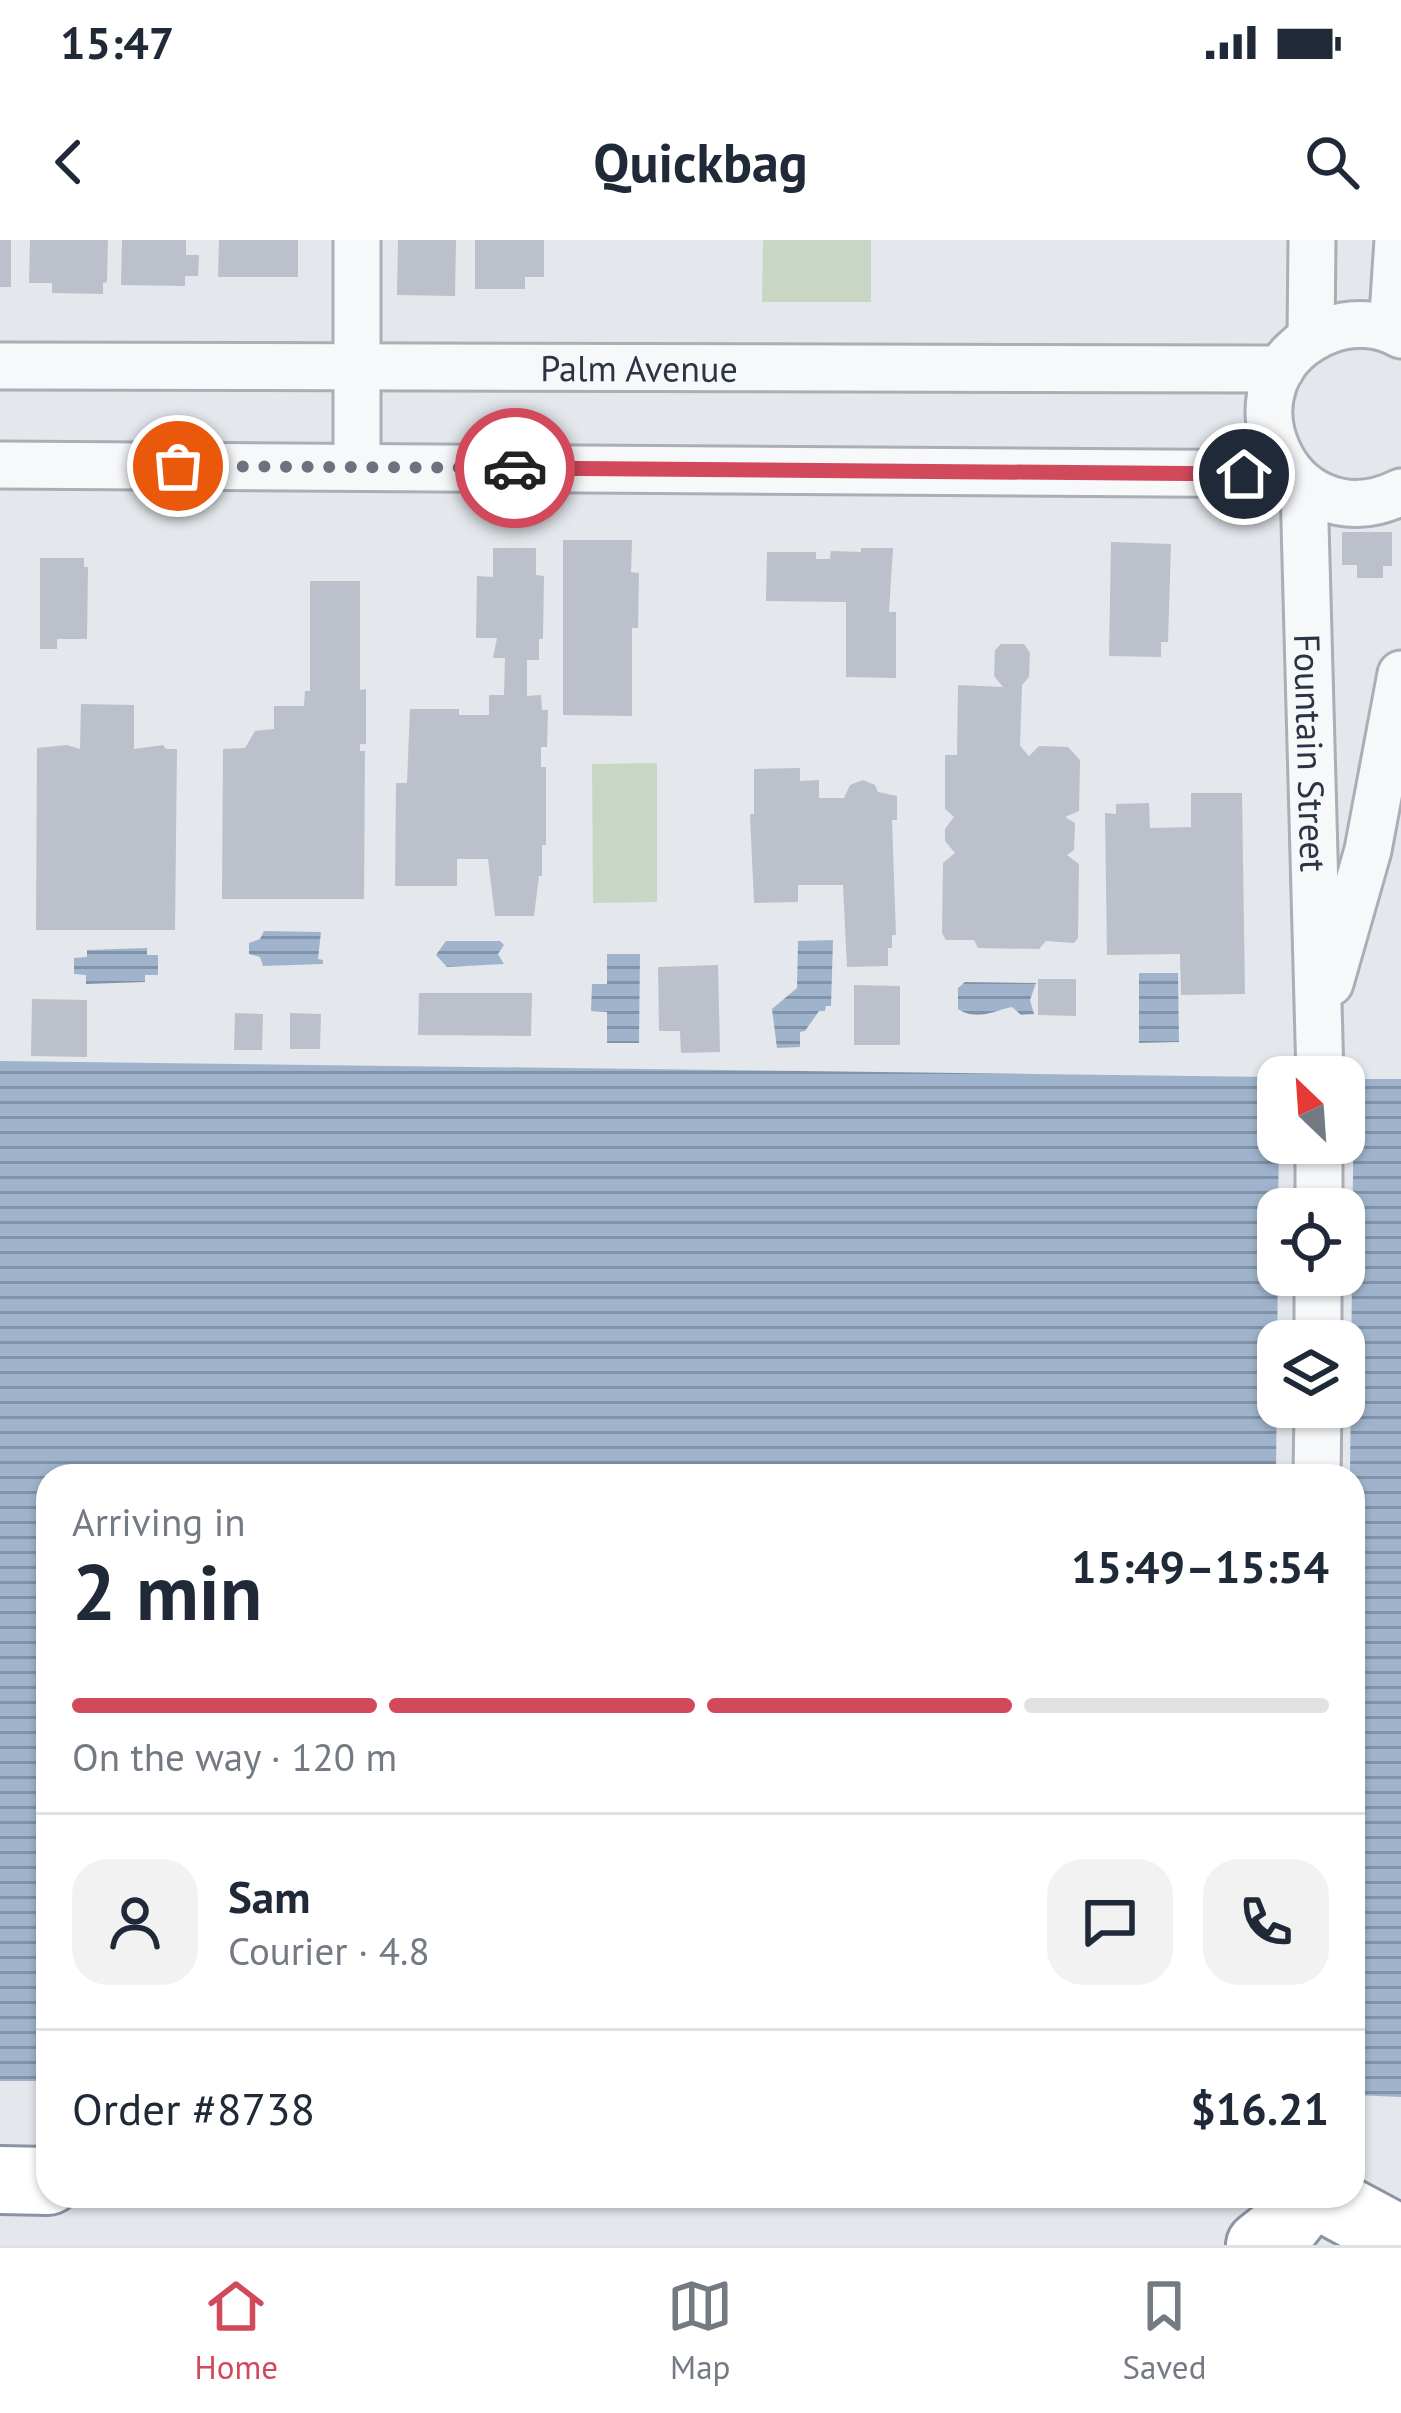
<!DOCTYPE html>
<html lang="en">
<head>
<meta charset="utf-8">
<style>
	body { margin:0; font-family:"PT Sans",sans-serif; background:#f2f2f3; color:#1f2937; height:100vh; display:flex; flex-direction:column; font-size:45px; white-space:nowrap }
	* { box-sizing:border-box; margin:0 }
	p { font-size:39px; color:#747a83 }
	.icon { flex:none; width:66px; height:66px; fill:none; stroke:currentColor; stroke-width:2; stroke-linecap:round; stroke-linejoin:round }
	.map { position:relative; flex:1; overflow:hidden }
	.details { position:absolute; left:36px; top:1224px; width:1329px; height:744px; display:flex; flex-direction:column; background:#fff; border-radius:36px; box-shadow:0 3px 9px #0004 }
	.details>* { flex:none }
	.needle { width:78px; rotate:335deg }
	.tools { position:absolute; left:1257px; top:816px; display:grid; gap:24px }
	.tools a { display:grid; place-items:center; width:108px; height:108px; border-radius:24px; background:#fff; box-shadow:0 3px 9px #0004; font-size:60px }
	.pin { position:absolute; display:grid; place-items:center; width:102px; height:102px; color:#fff; margin:-51px; border:6px solid #fff; border-radius:50%; box-shadow:0 3px 12px #0007 }
	.courier { position:absolute; display:grid; place-items:center; width:120px; height:120px; margin:-60px; border:9px solid #d1495b; border-radius:50%; background:#fff; color:#222; box-shadow:0 3px 15px #0007 }
	.headline em { font-style:normal; font-weight:600 }
	.headline div { display:flex; flex-direction:column-reverse }
	.headline { display:flex; align-items:center; justify-content:space-between; height:204px; padding:0 36px }
	h1 { font-size:78px; font-weight:600; line-height:90px }
	.bar { display:grid; grid-template-columns:repeat(4,1fr); gap:18px 12px; align-content:center; height:144px; padding:0 36px }
	.bar i { height:15px; border-radius:9px; background:#e0e1e3 }
	.bar .selected { background:#d1495b }
	.bar p { grid-column:span 4 }
	.line { display:flex; align-items:center; gap:30px; padding:0 36px; border-top:3px solid #e0e1e3 }
	.line div { flex:1 }
	.round { display:grid; place-items:center; flex:none; width:126px; height:126px; border-radius:36px; background:#f2f2f3 }
	.status { display:flex; justify-content:space-between; align-items:center; height:84px; padding:0 60px; background:#fff; direction:ltr }
	.status svg { height:33px; fill:currentColor }
	header { display:flex; justify-content:space-between; align-items:center; height:156px; padding:0 36px; background:#fff; font-size:54px; font-weight:600 }
	.menu { display:flex; justify-content:space-around; align-items:center; height:168px; border-top:3px solid #e0e1e3; background:#fff; font-size:33px; color:#747a83 }
	.menu a { display:grid; justify-items:center; gap:6px }
	.menu .selected { color:#d1495b }
	.map>svg:first-child { display:block }
</style>
</head>
<body>
<div class="status"><b>15:47</b><svg viewBox="0 0 49 12"><path d="M0 12V9h3v3zM5 12V6h3v6zM10 12V3h3v9zM15 12V0h3v12zM26 1h20v11H26zM47 4h2v5h-2z"/></svg></div>
<header><svg class="icon" aria-label="back" viewBox="0 0 24 24"><path d="M15 5l-7 7 7 7"/></svg>Quickbag<svg class="icon" aria-label="search" viewBox="0 0 24 24"><circle cx="10" cy="10" r="6"/><path d="M15 15l6 6"/></svg></header>
<div class="map">
<svg width="1401" height="2005" viewBox="0 0 1401 2005">
	<defs>
		<pattern id="water-rules" width="6" height="5" patternUnits="userSpaceOnUse" patternTransform="scale(3)"><rect width="6" height="5" fill="#9fb4cc"/><path d="M0 2.5h6" fill="none" stroke="#8293a7"/></pattern>
	</defs>
	<rect width="100%" height="100%" fill="#e4e7ec"/>
	<path fill="#c9d6c5" d="M763,0H871V62H762Z
		M657,523V662L593,663L592,524Z"/>
	<path fill="url(#water-rules)" fill-rule="evenodd" d="M264,691L321,692L318,719L323,720V724L263,726L260,717L249,714V703L260,699Z
		M833,700L831,766H826L825,771H819L805,791L800,792V807L777,808L772,769L797,748L798,701Z
		M446,701H500L504,705L498,714L504,724L447,727L436,715Z
		M147,708V715H158V735H145V742L86,744V735L74,734V718L87,717V710Z
		M607,714H640L639,803H607V772L591,771L592,744H607Z
		M1139,733H1178L1179,802L1139,803Z
		M965,742L1036,743L1030,760L1034,774L1021,775L1012,767C995,770 977,782 958,769V748Z
		M0,821L1278,837V903H1344V839H1401V1857L1353,1855V1236H48V1841H0ZM1278,969H1344V1035H1278ZM1278,1101H1344V1167H1278Z"/>
	<path fill="#e4e7ec" fill-rule="evenodd" d="M1344,833H1354L1350,1236H1276L1278,1013V1035H1344V969H1278L1279,903H1344V837H1338ZM1278,1101H1344V1167H1278Z"/>
	<path fill="#bbc0ca" d="M0,0H11V47H0Z
		M30,0H108L107,42L103,43V54L52,53V43H29Z
		M122,0H186V15H199L198,36H185V46L121,45Z
		M219,0H298V37H218Z
		M398,0H456L455,56L397,55Z
		M475,0H544V37H525V49H475Z
		M1342,292H1392V326H1383V338H1357V325H1342Z
		M563,300H632L631,332L639,333L638,388H632V476L563,475Z
		M1111,302L1171,304L1168,402H1161V417L1109,416Z
		M493,308H536V335L544,336L543,399H539V420H527V456L541,455L542,470H548L547,507H541V527H546V605H542V636H539L534,676H495L488,619H457V646H395L396,543H407L410,469H459V475H489V455H504L505,418H493L497,398H476L477,336L493,337Z
		M861,308H893L889,372H896V438L846,437V362L766,361L767,312H816V319H830L831,311L861,312Z
		M40,318H84V327H88L87,399H57V409H40Z
		M310,341H360V450L366,449V504H360V511H365L364,659H222L223,509L245,508L255,491L274,489V466H304L305,451H310Z
		M1001,404H1024L1030,413L1029,437L1022,445L1020,506L1029,516L1039,506L1068,507L1080,520L1079,571L1065,577L1075,583L1074,610L1067,615L1079,624L1078,698L1074,703L1046,701L1039,709L978,708L974,700H946L942,693L943,623L955,613L945,601V589L954,577L945,569V515H957L958,445L1003,447L994,436L995,410Z
		M81,464L134,465V509L163,505L166,509H177L175,690H36L37,508L67,505L80,509Z
		M800,528V541L819,540V558H844L850,545L863,540L875,545L878,552L897,556V580H892L896,695H892V708H888V726L847,727L843,645H798V662L754,663L750,574H754V529Z
		M1191,553H1242L1245,754L1181,755L1180,714L1107,715L1105,573L1116,574V564L1149,563L1150,588L1191,587Z
		M718,725L720,812L681,813L680,791H659L658,727Z
		M1038,739H1076V776L1038,775Z
		M854,745L900,746V805H854Z
		M419,753H532L531,796L418,795Z
		M32,759L87,760V817L31,816Z
		M235,773L263,774L262,810H234Z
		M290,773L321,774L320,809H290Z"/>
	<g fill="none" stroke-linecap="round" stroke-linejoin="round">
		<g stroke="#a9aeb7" stroke-width="51">
			<g id="minor">
				<path d="M1392,90L1398,0"/>
				<path d="M1401,95C1380,83 1352,81 1329,90C1210,137 1286,309 1401,252"/>
				<path d="M1311,97L1312,0"/>
				<path id="s1" d="M0,126L1281,129"/>
				<path d="M0,225L1291,234"/>
				<path d="M357,227V0"/>
				<path id="s2" d="M1304,246L1320,837"/>
				<path d="M1330,743L1368,610L1401,434"/>
				<path d="M1319,969V903"/>
				<path d="M1318,1101V1035"/>
				<path d="M1317,1236L1318,1167"/>
			</g>
		</g>
		<g stroke="#8b94a3" stroke-width="72">
			<path id="highway" d="M0,1940L48,1941
				M1319,1956L1401,2000
				M1260,2005L1288,1983L1309,1956"/>
		</g>
		<use href="#minor" stroke="#f7f8fa" stroke-width="45"/>
		<use href="#highway" stroke="#fff" stroke-width="66"/>
	</g>
	<g fill="none" stroke-linecap="round" stroke-linejoin="round">
		<path stroke="#6c737f" stroke-width="12" stroke-dasharray="0 21.6" d="M178,226L515,228"/>
		<path stroke="#d1495b" stroke-width="15" d="M515,228L1244,234"/>
	</g>
	<g text-anchor="middle" dominant-baseline="central" stroke-width="10" stroke-linejoin="round" paint-order="stroke">
		<g font-size="36" fill="#2b3445" stroke="#f4f6f9">
			<text stroke="none"><textPath href="#s1" startOffset="639">Palm Avenue</textPath></text>
			<text stroke="none"><textPath href="#s2" startOffset="267">Fountain Street</textPath></text>
		</g>
	</g>
</svg>
<div class="tools">
<a><svg class="needle" viewBox="-14 -14 28 28"><path d="M0-13l5 13h-10z" fill="#e53935"/><path d="M0 13l5-13h-10z" fill="#747a83"/></svg></a>
<a><svg class="icon" aria-label="locate" viewBox="0 0 24 24"><circle cx="12" cy="12" r="6"/><path d="M12 2v4M12 18v4M2 12h4M18 12h4"/></svg></a>
<a><svg class="icon" aria-label="layers" viewBox="0 0 24 24"><path d="M12 4l9 5-9 5-9-5zM3 14l9 5 9-5"/></svg></a>
</div>
<div class="pin" style="left:178px;top:226px;background:#ea580c"><svg class="icon" aria-label="bag" viewBox="0 0 24 24"><path d="M5 8h14l-1 12H6zM9 8a3 3 0 0 1 6 0"/></svg></div>
<div class="pin" style="left:1244px;top:234px;background:#1f2937"><svg class="icon" aria-label="home" viewBox="0 0 24 24"><path d="M3 11l9-7 9 7M6 9v11h12V9"/></svg></div>
<div class="courier" style="left:515px;top:228px"><svg class="icon" aria-label="car" viewBox="0 0 24 24"><path d="M5 17H2v-5l4-1 3-4h7l3 4 3 1v5h-3M9 17h6M6 11h13"/><circle cx="7" cy="17" r="2"/><circle cx="17" cy="17" r="2"/></svg></div>
<section class="details">
<div class="headline"><div><h1>2 min</h1><p>Arriving in</p></div><em>15:49–15:54</em></div>
<div class="bar"><i class="selected"></i><i class="selected"></i><i class="selected"></i><i></i><p>On the way · 120 m</p></div>
<div class="line" style="height:216px"><a class="round"><svg class="icon" aria-label="person" viewBox="0 0 24 24"><circle cx="12" cy="8" r="4"/><path d="M4 21q1-7 8-7t8 7"/></svg></a><div><b>Sam</b><p>Courier · 4.8</p></div><a class="round"><svg class="icon" aria-label="chat" viewBox="0 0 24 24"><path d="M4 5h16v11H9l-5 4z"/></svg></a><a class="round"><svg class="icon" aria-label="phone" viewBox="0 0 24 24"><path d="M5 4h4l2 5-3 2q2 4 5 5l2-3 5 2v4C11 20 4 13 5 4z"/></svg></a></div>
<div class="line" style="height:156px"><div>Order #8738</div><b>$16.21</b></div>
</section>
</div>
<nav class="menu">
<a class="selected"><svg class="icon" aria-label="home" viewBox="0 0 24 24"><path d="M3 11l9-7 9 7M6 9v11h12V9"/></svg>Home</a>
<a><svg class="icon" aria-label="map" viewBox="0 0 24 24"><path d="M3 6l6-2 6 2 6-2v14l-6 2-6-2-6 2zM9 4v14M15 6v14"/></svg>Map</a>
<a><svg class="icon" aria-label="saved" viewBox="0 0 24 24"><path d="M7 4h10v16l-5-4-5 4z"/></svg>Saved</a>
</nav>
</body>
</html>
